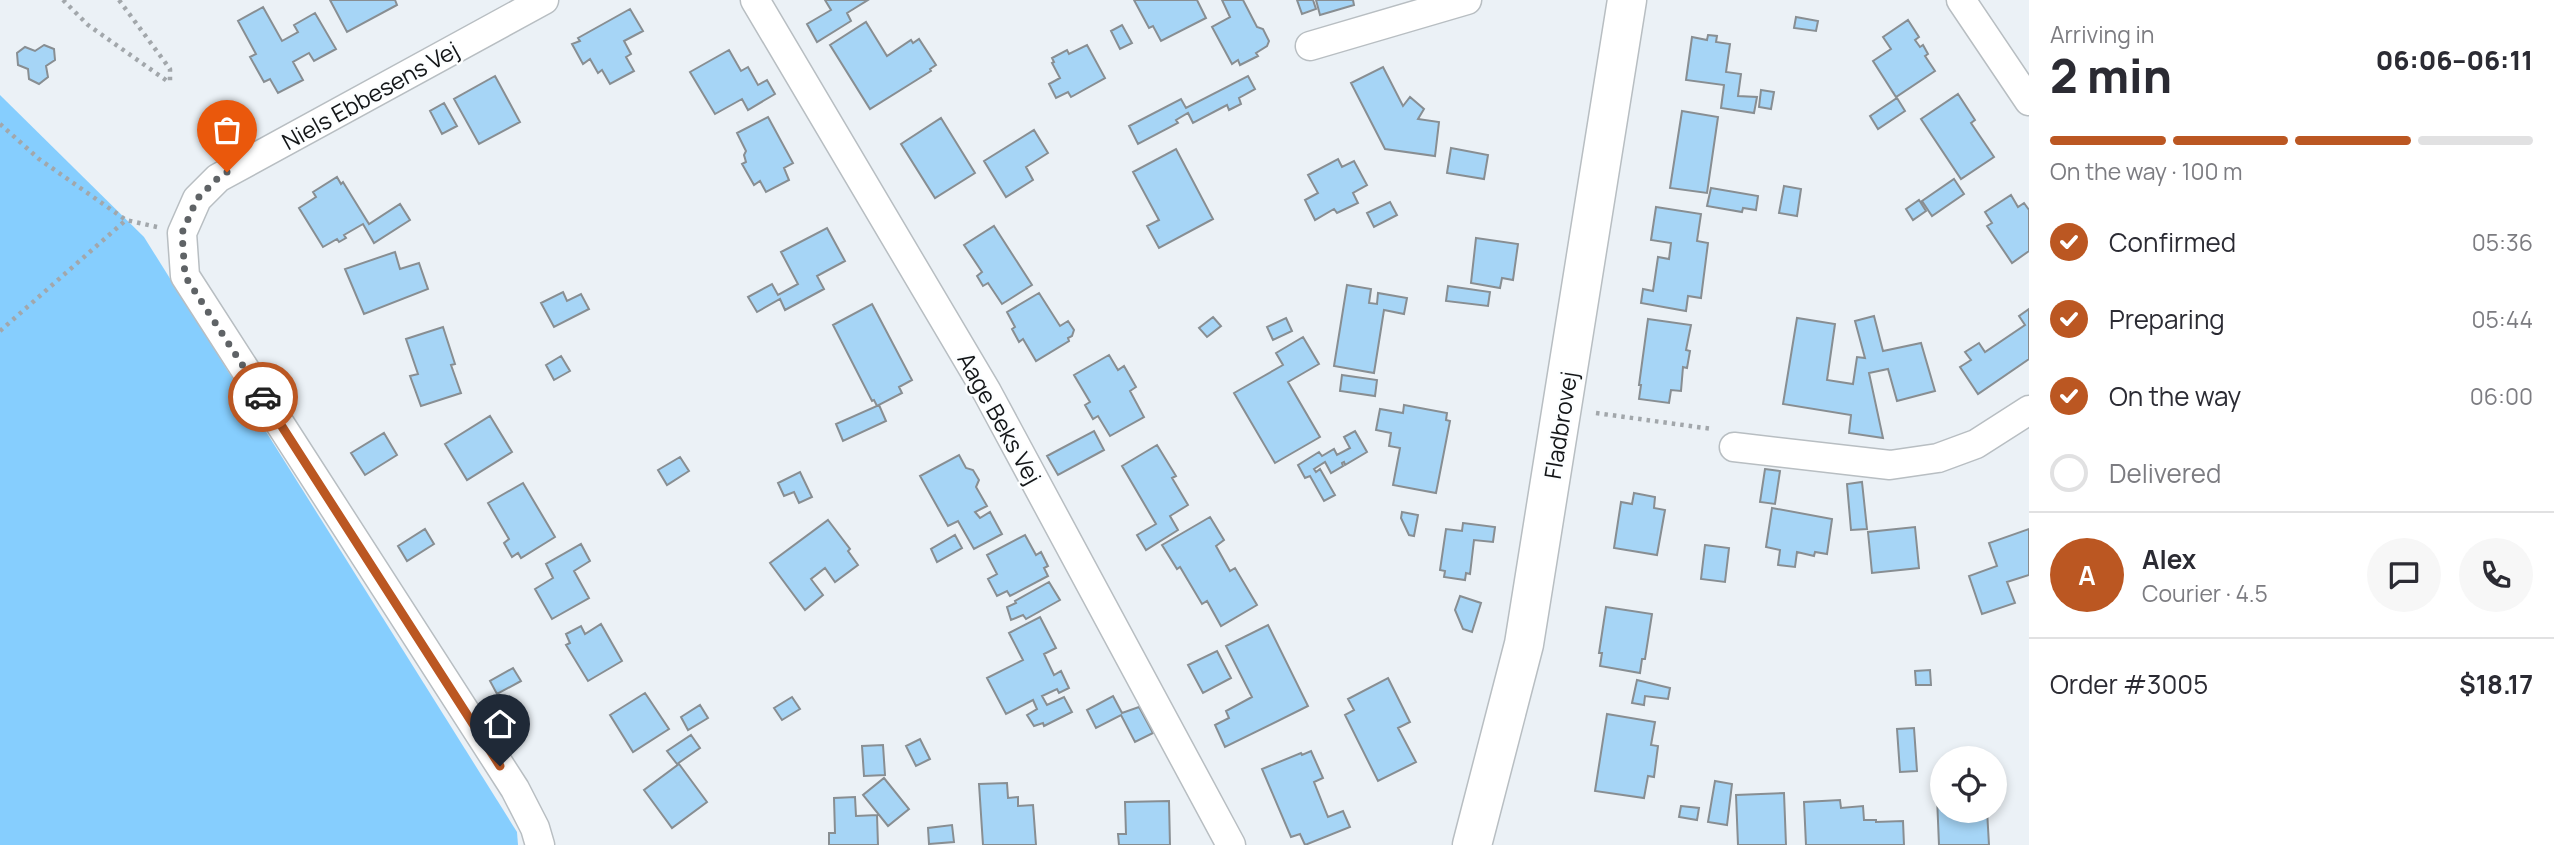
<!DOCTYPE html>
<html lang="en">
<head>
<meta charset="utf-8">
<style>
	body { margin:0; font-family:Manrope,sans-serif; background:#f7f7f7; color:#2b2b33; height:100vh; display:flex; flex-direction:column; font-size:26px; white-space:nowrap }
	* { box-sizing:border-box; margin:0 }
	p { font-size:23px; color:#7c7c81 }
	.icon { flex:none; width:38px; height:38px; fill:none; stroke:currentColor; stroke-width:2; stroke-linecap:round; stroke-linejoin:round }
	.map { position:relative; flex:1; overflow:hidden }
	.details { display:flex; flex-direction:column; background:#fff; width:525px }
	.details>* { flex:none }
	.tools { position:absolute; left:1930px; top:746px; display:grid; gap:14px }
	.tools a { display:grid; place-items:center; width:77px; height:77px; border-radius:50%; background:#fff; box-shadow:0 4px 10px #0003; font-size:35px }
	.pin { position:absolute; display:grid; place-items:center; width:60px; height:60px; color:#fff; margin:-72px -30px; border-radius:50% 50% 50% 0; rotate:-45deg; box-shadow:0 0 7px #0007 }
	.pin .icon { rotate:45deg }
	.courier { position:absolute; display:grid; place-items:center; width:70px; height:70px; margin:-35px; border:5px solid #bb5722; border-radius:50%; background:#fff; color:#222; box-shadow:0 2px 9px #0007 }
	.overview em { font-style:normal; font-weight:800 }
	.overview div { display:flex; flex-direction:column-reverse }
	.overview { display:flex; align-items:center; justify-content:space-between; height:119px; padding:0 21px }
	h1 { font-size:46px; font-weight:800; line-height:52px }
	.bar { display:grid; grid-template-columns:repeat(4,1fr); gap:10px 7px; align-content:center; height:84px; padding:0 21px }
	.bar i { height:9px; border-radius:5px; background:#e1e1e2 }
	.bar .current { background:#bb5722 }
	.bar p { grid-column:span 4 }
	.line { display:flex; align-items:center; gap:18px; padding:0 21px; border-top:2px solid #e1e1e2 }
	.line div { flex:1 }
	.round { display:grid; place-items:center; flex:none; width:74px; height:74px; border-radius:37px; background:#f7f7f7 }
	ol { padding:0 21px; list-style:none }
	li { display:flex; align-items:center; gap:21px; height:77px }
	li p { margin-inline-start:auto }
	li .icon { padding:7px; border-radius:50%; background:#bb5722; color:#fff; stroke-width:4 }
	li:last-child { color:#7c7c81 }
	li i { width:38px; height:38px; border:4px solid #e1e1e2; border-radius:50% }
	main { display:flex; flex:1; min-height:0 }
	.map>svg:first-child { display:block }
</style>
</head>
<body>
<main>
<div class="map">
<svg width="2029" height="845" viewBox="0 0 2029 845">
	<rect width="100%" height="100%" fill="#ebf1f6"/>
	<path fill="#86cefe" d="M0,95L144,237L517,832L518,845H0Z"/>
	<path fill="#a6d5f6" stroke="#888e92" stroke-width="2" d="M330,0H395L397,5L347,32Z
		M825,0H868L847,13L851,21L817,42L807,24L831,10Z
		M1134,0H1197L1206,18L1161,41L1153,26L1149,28Z
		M1222,0H1243L1257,27L1263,29L1269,41L1267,46L1256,53L1258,56L1240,65L1238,60L1232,64L1212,27L1230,17Z
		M1297,0H1313L1316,9L1302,14Z
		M1316,0H1353L1354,5L1320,15Z
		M263,7L282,41L298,32L294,25L315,13L336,49L314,61L309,53L293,62L303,80L278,93L270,79L264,82L250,57L256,54L238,21Z
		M630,9L643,31L624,41L631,54L626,57L634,71L610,84L602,70L598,73L590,59L583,64L572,44L580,41L578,38Z
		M1796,17L1818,21L1816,31L1794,28Z
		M1908,20L1919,37L1915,40L1920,47L1923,45L1928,54L1925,56L1935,71L1896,97L1873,61L1891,49L1883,37Z
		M866,22L887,56L911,40L913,43L919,39L936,65L930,69L931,71L870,109L830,45Z
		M1122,25L1132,43L1120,49L1111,31Z
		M1708,35L1717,36L1716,42L1730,44L1726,72L1741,74L1738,96L1757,97L1754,113L1721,108L1724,85L1686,80L1692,37L1707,40Z
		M44,45L54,49L55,60L46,66L48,77L39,84L29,79L28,69L18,65L17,53L25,47L35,51Z
		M1087,45L1105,78L1071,97L1068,92L1056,98L1049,84L1060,78L1052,63L1054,62L1052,58L1067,50L1069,54Z
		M729,50L741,71L748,67L758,85L767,80L775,94L748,110L742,99L715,114L690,72Z
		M1383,67L1403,106L1410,97L1424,109L1418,119L1439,122L1435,156L1385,149L1351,83Z
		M495,76L520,122L479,144L454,99Z
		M1248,76L1255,89L1239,98L1241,104L1229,110L1227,105L1193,123L1188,113L1176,120L1178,123L1138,144L1129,126L1181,99L1186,108Z
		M1761,90L1774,92L1771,109L1759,107Z
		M1958,94L1975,120L1971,123L1994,157L1961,179L1921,119Z
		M1897,98L1905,111L1878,129L1870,116Z
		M444,103L457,126L442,134L430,111Z
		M1682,111L1718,117L1707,193L1670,188Z
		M768,117L793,163L784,168L789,180L766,192L760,181L754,185L742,164L746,162L744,155L746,151L737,133Z
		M941,118L975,173L935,198L901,144Z
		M1034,130L1048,153L1026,167L1033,180L1006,197L984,161Z
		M1451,148L1488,155L1484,179L1447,173Z
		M1176,149L1213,219L1159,248L1147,226L1159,220L1133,172Z
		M1338,159L1342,167L1354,161L1367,185L1353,193L1358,203L1337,213L1334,209L1315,220L1305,200L1318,193L1308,175Z
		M337,177L341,184L343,182L369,224L400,204L410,220L374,243L363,224L344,235L346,238L339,242L337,239L323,247L299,208L316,197L313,192Z
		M1954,179L1964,194L1932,216L1922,201Z
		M1784,186L1801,189L1797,216L1779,213Z
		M1711,188L1758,196L1756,210L1743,208L1742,212L1707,206Z
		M2011,195L2018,207L2024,203L2029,210V251L2012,263L1987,226L1992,223L1985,212Z
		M1919,200L1926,211L1913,220L1906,209Z
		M1390,202L1397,215L1374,227L1367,213Z
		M1656,207L1701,214L1697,241L1708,243L1701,298L1688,296L1686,311L1641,303L1643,289L1653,291L1658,257L1669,259L1671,243L1651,240Z
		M994,226L1032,285L1002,304L988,283L983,286L977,276L982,272L964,245Z
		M827,228L845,261L817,276L824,289L785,310L780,299L757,312L748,297L772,284L778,295L798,284L781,252Z
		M1476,238L1518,244L1513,280L1502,278L1500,288L1471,283Z
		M395,252L400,269L419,263L428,289L364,314L345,269Z
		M1347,285L1371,289L1369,303L1377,304L1378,293L1407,298L1404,314L1384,310L1374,373L1334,366Z
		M1448,286L1490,292L1488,306L1446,301Z
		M563,292L567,301L581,294L589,309L554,327L541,303Z
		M1039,293L1060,326L1068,321L1074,330L1072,336L1068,338L1069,341L1036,361L1023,339L1019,342L1012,329L1015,327L1007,312Z
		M872,304L912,380L899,387L902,393L877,406L874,400L872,401L833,325Z
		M2029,309V359L1978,394L1960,367L1971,360L1965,352L1979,343L1985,352L2025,325L2019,316Z
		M1874,316L1883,351L1921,343L1935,391L1897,401L1888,369L1869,373L1883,438L1849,433L1851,415L1783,404L1797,318L1835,324L1827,380L1853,384L1857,357L1865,358L1855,321Z
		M1213,317L1221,326L1207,337L1199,328Z
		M1286,318L1292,331L1273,340L1267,327Z
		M1648,319L1691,325L1686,350L1690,351L1687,368L1683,367L1681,391L1671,390L1669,403L1639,399L1641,385H1639Z
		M443,327L455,364L451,365L461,393L421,406L410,376L418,374L406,339Z
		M1303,337L1319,364L1288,382L1320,437L1275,463L1234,393L1283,365L1276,353Z
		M1109,355L1118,370L1124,366L1136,387L1130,391L1144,417L1110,436L1098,416L1093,419L1085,405L1090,402L1074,375Z
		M561,356L570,371L554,380L546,365Z
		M1342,375L1377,380L1375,396L1340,391Z
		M879,405L886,421L843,441L836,424Z
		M1404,405L1447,413L1446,420L1450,421L1436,493L1393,485L1400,448L1389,446L1391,433L1376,430L1380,409L1403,413Z
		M490,416L512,452L467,480L445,444Z
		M1094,431L1104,450L1058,475L1047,456Z
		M1355,431L1367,452L1345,465L1344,462L1342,463L1343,466L1331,473L1325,462L1314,469L1316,472L1320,469L1335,495L1324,501L1310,476L1305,478L1298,465L1319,452L1322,456L1334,449L1337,455L1350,448L1344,437Z
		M384,433L397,455L365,475L351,453Z
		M1157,445L1176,476L1172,478L1188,505L1170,516L1178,530L1146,550L1137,535L1156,524L1122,466Z
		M959,455L966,468L973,470L979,480L976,487L987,506L975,512L980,518L990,512L1002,534L974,549L958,521L948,526L920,476Z
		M680,457L689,471L667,485L658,470Z
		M1765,469L1780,471L1775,504L1760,502Z
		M800,472L812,497L799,503L794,492L784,496L778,483Z
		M1862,482L1867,529L1851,530L1847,484Z
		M523,483L555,537L521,558L518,553L512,557L504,543L509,539L488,503Z
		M1634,493L1655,497L1654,508L1665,510L1657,555L1614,548L1621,502L1632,504Z
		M1772,508L1832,519L1827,554L1815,552L1814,556L1797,552L1795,567L1778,565L1780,550L1766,547Z
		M1402,512L1418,515L1414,536L1409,535L1401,518Z
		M1210,517L1224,540L1216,546L1230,571L1235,568L1257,605L1221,626L1207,601L1202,604L1180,567L1177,569L1162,545Z
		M828,520L850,549L848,551L858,565L835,582L825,568L811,579L823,595L805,610L770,563Z
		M1463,523L1495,527L1493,542L1474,540L1470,574L1466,573L1465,580L1444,577L1445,571L1440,570L1446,529L1462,531Z
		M1915,527L1919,568L1872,573L1868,532Z
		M425,529L434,544L407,561L398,546Z
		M2029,529V575L2007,582L2015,603L1982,614L1969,576L1997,566L1989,543Z
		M955,535L962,548L937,562L931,549Z
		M1025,535L1036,555L1041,552L1048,566L1044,568L1048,576L1010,596L1007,591L997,596L988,579L997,574L987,555Z
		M581,544L590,561L574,571L589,598L552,619L535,589L553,578L546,564Z
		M1705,545L1729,548L1725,582L1701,579Z
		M1049,582L1060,600L1026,619L1023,615L1011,620L1007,607L1016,603L1015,601Z
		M1460,596L1481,603L1472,632L1463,629L1455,610Z
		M1606,607L1652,614L1645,659H1642L1640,673L1600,666L1602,653H1599Z
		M1040,617L1056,648L1044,654L1054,675L1061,671L1069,688L1059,693L1057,689L1042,696L1047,705L1064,697L1072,712L1044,726L1043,723L1034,726L1027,715L1037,709L1033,700L1006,714L987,678L1023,660L1009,633Z
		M601,624L622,661L588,681L566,645L570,643L566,634L581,626L585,634Z
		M1268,625L1308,706L1225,747L1215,725L1229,718L1226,711L1252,697L1226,646Z
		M1217,651L1231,678L1203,693L1188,665Z
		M513,668L521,681L497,694L490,681Z
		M1930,670L1931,685H1916L1915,671Z
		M1388,678L1410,722L1398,728L1416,762L1378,781L1345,715L1354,710L1348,699Z
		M1637,680L1670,688L1668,699L1645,696L1644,705L1632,703Z
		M645,693L669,729L633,752L610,715Z
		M1113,696L1122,713L1139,707L1153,733L1135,742L1121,715L1096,728L1087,710Z
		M792,697L800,709L782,720L774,708Z
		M700,705L708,718L688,730L681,717Z
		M1607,714L1655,722L1651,745L1658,746L1654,777L1648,776L1644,798L1595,791Z
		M1914,728L1917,771L1900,772L1897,729Z
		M691,735L700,748L677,764L667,751Z
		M920,739L930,759L916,766L906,746Z
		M883,745L885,775L864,776L862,746Z
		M1311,751L1323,778L1314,782L1328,817L1343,811L1350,827L1305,845L1300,834L1291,837L1262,769L1301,753L1302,755Z
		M679,764L707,802L672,828L644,790Z
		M884,778L909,809L888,826L863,795Z
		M1715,781L1732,784L1727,825L1708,822Z
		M1007,783L1008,798L1018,797V806L1033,805L1036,845H983L979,784Z
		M1784,793L1786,845H1738L1736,795Z
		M855,797L856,816L877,815L878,845H829V833H835L834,798Z
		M1937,797H1942V810H1987L1989,845H1939Z
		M1840,800L1841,808L1863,806L1864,820H1876V822L1903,821L1904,845H1806L1804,802Z
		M1169,801L1170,845H1119L1118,834H1126L1125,802Z
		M1681,806L1699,808L1697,820L1679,817Z
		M952,825L954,842L929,844L928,828Z"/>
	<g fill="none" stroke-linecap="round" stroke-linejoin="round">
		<g stroke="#b8bec2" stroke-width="31">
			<path id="street" d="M755,0L987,392L1231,845
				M1961,0L2029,101
				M1310,46L1467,0
				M1734,447L1890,465L1938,458L1976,444L2029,410
				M540,845L535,828L515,789L185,276L182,233L197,199L218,178L544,0"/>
		</g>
		<g stroke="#b8bec2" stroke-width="41">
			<path id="secondary" d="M1472,845L1524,644L1627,0"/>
		</g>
		<path stroke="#a2a7ab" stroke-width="4.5" stroke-dasharray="3.5 5" stroke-linecap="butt" d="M63,0L88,25L170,83
			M119,0L170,69V82
			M0,124L39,159L126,220L157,227
			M0,331L126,220
			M1596,413L1712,429"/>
		<use href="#street" stroke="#fff" stroke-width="28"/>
		<use href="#secondary" stroke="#fff" stroke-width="38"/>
	</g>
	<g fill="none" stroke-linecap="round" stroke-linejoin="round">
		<path stroke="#5f6366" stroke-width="7" stroke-dasharray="0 12.6" d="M227,172L218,178L197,199L182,233L185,276L263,397"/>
		<path stroke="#bb5722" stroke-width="9" d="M263,397L500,766"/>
	</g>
	<g text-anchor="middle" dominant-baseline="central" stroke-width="5" stroke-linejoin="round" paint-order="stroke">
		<g font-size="23" fill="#141618" stroke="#fcfeff">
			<text transform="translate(370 95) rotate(-29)">Niels Ebbesens Vej</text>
			<text transform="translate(1000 418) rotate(61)">Aage Beks Vej</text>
			<text transform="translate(1560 425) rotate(-81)">Fladbrovej</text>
		</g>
	</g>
</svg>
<div class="tools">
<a><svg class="icon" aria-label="locate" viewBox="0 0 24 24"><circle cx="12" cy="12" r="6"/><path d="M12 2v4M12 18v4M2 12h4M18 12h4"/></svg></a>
</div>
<div class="pin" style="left:227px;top:172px;background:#ea580c"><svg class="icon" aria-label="bag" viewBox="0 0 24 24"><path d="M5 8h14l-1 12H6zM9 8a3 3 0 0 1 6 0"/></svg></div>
<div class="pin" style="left:500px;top:766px;background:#1f2937"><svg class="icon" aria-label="home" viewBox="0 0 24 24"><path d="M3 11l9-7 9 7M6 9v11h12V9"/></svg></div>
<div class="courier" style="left:263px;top:397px"><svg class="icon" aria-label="car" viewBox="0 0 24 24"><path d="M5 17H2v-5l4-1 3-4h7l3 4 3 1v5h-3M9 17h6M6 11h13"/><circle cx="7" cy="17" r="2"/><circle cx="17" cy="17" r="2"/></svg></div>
</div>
<section class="details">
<div class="overview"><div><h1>2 min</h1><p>Arriving in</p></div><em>06:06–06:11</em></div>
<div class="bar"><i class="current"></i><i class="current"></i><i class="current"></i><i></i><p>On the way · 100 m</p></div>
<ol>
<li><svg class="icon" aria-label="check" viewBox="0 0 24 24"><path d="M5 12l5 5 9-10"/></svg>Confirmed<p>05:36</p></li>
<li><svg class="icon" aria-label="check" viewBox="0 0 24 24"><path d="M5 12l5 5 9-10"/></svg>Preparing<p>05:44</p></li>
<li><svg class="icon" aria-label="check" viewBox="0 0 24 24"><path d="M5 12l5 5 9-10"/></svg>On the way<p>06:00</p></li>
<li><i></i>Delivered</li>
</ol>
<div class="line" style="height:126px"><b class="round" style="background:#bb5722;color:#fff">A</b><div><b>Alex</b><p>Courier · 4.5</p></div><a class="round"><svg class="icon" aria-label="chat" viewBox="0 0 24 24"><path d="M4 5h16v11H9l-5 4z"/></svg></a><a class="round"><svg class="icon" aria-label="phone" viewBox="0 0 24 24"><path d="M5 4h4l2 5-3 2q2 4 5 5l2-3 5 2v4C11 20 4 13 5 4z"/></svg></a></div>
<div class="line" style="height:91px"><div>Order #3005</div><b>$18.17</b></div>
</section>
</main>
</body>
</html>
